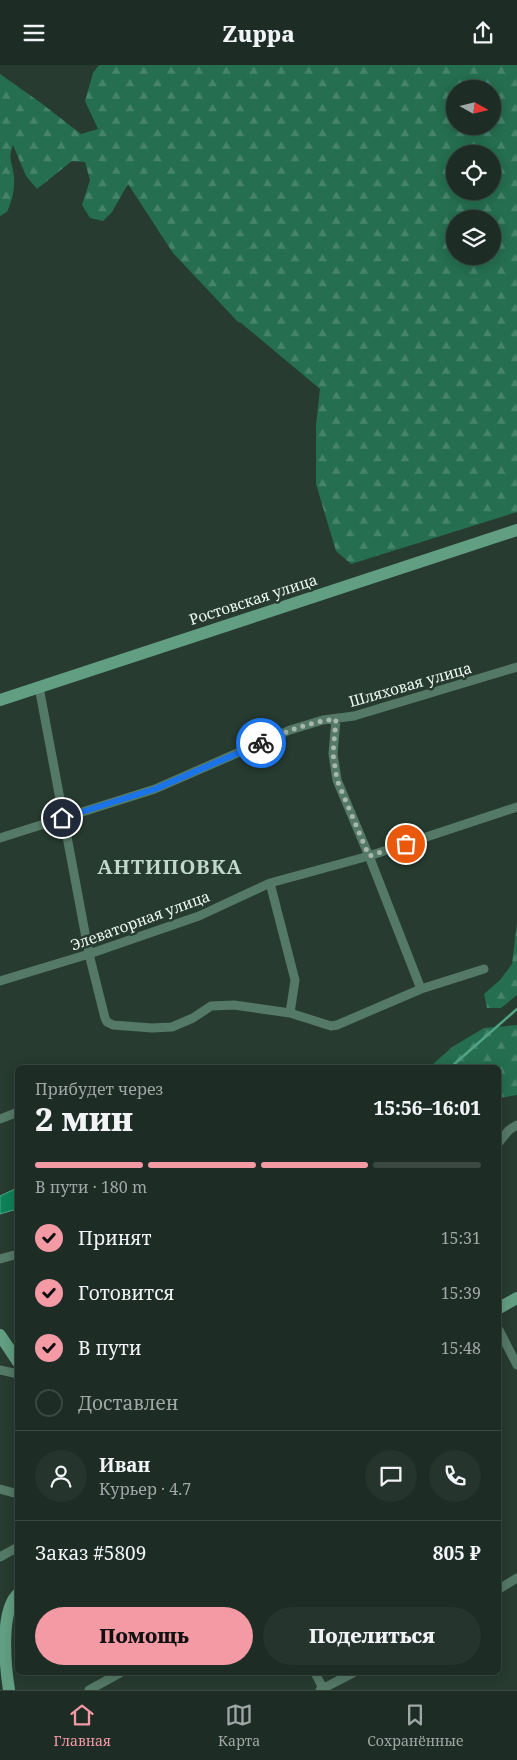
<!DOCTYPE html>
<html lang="ru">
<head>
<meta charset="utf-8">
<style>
	body { margin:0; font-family:"Noto Serif",serif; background:#25342d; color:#f1f3f6; height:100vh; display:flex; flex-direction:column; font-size:19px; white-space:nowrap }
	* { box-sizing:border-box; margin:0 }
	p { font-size:16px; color:#a0a7a7 }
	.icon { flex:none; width:28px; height:28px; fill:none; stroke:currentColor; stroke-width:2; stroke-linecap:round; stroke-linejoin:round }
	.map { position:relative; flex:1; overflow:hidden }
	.panel { position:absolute; left:15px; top:1000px; width:486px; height:610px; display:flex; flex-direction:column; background:#1d2c25; border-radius:8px; box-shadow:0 2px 12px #0003,0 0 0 1px #3b4842 }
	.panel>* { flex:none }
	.needle { width:32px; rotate:98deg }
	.buttons { position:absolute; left:446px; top:15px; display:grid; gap:10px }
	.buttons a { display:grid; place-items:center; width:55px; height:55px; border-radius:50%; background:#1d2c25; box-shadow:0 2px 12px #0003,0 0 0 1px #3b4842; font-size:25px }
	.pin { position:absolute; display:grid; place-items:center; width:42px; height:42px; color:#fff; margin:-21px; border:2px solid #fff; border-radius:50%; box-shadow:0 1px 5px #0007 }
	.courier { position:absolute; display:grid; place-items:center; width:50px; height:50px; margin:-25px; border:4px solid #1a73e8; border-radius:50%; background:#fff; color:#222; box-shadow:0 1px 6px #0007 }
	.head em { font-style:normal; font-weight:800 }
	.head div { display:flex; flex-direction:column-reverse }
	.head { display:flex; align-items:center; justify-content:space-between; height:85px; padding:0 20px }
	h1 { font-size:32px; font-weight:800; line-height:38px }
	.bar { display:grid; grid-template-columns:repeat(4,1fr); gap:8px 5px; align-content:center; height:60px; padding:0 20px }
	.bar i { height:6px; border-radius:4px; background:#3b4842 }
	.bar .active { background:#f49aa5 }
	.bar p { grid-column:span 4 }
	.line { display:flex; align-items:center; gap:12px; padding:0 20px; border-top:1px solid #3b4842 }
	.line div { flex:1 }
	.round { display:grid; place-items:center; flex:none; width:52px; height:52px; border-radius:26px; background:#25342d }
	ol { padding:0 20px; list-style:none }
	li { display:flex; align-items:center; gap:15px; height:55px }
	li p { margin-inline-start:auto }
	li .icon { padding:5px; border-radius:50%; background:#f49aa5; color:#111; stroke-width:4 }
	li:last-child { color:#a0a7a7 }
	li i { width:28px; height:28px; border:2px solid #3b4842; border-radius:50% }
	.primary-button { display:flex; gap:10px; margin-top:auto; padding:10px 20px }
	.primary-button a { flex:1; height:58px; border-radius:30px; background:#f49aa5; color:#111; font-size:20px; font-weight:800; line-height:58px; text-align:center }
	.primary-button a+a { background:#25342d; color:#f1f3f6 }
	header { display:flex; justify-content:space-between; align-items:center; height:65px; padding:0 20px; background:#1d2c25; font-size:22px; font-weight:800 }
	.tabs { display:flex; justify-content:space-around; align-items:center; height:70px; border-top:1px solid #3b4842; background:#1d2c25; font-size:14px; color:#a0a7a7 }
	.tabs a { display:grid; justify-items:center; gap:2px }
	.tabs .active { color:#f49aa5 }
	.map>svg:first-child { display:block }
</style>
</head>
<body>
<header><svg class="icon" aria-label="menu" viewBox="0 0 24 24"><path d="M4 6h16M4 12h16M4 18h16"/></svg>Zuppa<svg class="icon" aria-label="share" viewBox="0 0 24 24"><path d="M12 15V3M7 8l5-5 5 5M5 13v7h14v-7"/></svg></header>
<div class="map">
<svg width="517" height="1625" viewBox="0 0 517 1625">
	<defs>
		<pattern id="forest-firs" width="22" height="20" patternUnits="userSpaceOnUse" patternTransform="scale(1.25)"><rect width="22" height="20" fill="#256e50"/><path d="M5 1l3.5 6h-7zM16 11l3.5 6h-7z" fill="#45836a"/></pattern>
	</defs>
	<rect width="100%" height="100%" fill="#273b31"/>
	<path fill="url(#forest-firs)" fill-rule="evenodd" d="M99,0H517V447L351,499L336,486L316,419V360L320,324L241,258L238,257L173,188L128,119L112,147L103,156L90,153L82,140L90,115L85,97L72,96L37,124L26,111L13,80C7,96 13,97 14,112C15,125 12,135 7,147L0,151V9L41,38L81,69L98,64L85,36L93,8ZM455,24H492V61H455ZM455,89H492V126H455ZM455,154H492V191H455Z
		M517,857V930L501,943H487L484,929L500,915L512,899Z
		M517,960V1030L499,1033V1002H430L452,982L484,963Z"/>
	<path fill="#0e8158" stroke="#51a586" d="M17,1123V1144L0,1149V1131Z"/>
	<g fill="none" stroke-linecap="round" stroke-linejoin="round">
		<path stroke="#51a586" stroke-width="2.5" d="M451,1002L517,944"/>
		<path stroke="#547966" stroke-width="9" d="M39,622L89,889L105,953L107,957L113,960L152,963L172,962L193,953L211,941L234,940L290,948L331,961L337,960L421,924L484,904
			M336,654L333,689L337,715L369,791L421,924
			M0,773L155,724L290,665L323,655L354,651L517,602
			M270,818L295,915L290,948
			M0,916L89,889L199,851L270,818L369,791L517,742
			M0,1054L18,1047
			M499,1077L509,1065L517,1060
			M0,1194L18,1189
			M499,1265L517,1300
			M0,1305L18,1309
			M0,1424L18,1429
			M0,1492L18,1482
			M499,1524L517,1513
			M315,1608L323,1623
			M89,1625L120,1608
			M320,1625L353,1608"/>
		<path stroke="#629e81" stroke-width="12" d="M0,635L517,465
			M499,1243L517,1233
			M0,1270L18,1297
			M9,1625C5,1599 0,1545 18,1529"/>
	</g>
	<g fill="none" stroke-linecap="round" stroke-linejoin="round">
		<path stroke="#a7b6ae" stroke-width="5" stroke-dasharray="0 9" d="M261,678C285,667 309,657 336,654L333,689L337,715L369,791L406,779"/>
		<path stroke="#1a73e8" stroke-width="6" d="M62,753L155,724L261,678"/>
	</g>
	<g text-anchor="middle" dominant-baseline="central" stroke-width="5" stroke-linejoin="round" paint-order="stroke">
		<g font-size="15" fill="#ecf8f2" stroke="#273b31">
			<text transform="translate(253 534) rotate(-18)">Ростовская улица</text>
			<text transform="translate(410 619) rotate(-16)">Шляховая улица</text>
			<text transform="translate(140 855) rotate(-20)">Элеваторная улица</text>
		</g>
		<g font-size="20" font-weight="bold" letter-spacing="1" fill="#c0d8cb" stroke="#273b31">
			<text x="170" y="801">АНТИПОВКА</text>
		</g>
	</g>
</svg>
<div class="buttons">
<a><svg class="needle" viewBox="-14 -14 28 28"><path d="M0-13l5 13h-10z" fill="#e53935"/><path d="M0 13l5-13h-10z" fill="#a0a7a7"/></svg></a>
<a><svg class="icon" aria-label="locate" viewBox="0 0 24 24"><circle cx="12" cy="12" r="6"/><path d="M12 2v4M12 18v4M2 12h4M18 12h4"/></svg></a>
<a><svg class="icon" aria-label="layers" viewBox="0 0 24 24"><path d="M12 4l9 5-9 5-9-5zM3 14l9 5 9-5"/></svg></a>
</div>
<div class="pin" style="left:406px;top:779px;background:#ea580c"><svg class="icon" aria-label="bag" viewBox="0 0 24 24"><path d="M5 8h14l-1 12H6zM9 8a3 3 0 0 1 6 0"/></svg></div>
<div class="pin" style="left:62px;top:753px;background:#1f2937"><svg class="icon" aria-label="home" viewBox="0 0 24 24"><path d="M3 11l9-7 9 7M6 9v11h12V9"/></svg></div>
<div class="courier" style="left:261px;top:678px"><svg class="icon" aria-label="bike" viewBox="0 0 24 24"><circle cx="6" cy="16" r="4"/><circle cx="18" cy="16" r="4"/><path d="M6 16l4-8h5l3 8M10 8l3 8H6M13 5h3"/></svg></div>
<section class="panel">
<div class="head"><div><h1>2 мин</h1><p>Прибудет через</p></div><em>15:56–16:01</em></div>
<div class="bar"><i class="active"></i><i class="active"></i><i class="active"></i><i></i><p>В пути · 180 m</p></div>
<ol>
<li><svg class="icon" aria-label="check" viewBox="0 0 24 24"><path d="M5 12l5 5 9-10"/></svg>Принят<p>15:31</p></li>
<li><svg class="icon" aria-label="check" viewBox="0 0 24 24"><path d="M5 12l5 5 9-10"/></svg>Готовится<p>15:39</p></li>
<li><svg class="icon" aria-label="check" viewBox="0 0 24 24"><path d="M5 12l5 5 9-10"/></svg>В пути<p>15:48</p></li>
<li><i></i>Доставлен</li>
</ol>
<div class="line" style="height:90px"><a class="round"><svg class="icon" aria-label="person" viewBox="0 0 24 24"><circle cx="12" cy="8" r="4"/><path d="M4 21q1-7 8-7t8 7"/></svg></a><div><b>Иван</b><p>Курьер · 4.7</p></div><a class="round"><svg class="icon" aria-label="chat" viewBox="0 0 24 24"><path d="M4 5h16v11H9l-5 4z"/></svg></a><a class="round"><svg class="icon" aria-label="phone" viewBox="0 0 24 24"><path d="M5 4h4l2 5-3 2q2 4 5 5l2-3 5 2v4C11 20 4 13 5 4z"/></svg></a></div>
<div class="line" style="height:65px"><div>Заказ #5809</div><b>805 ₽</b></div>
<div class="primary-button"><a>Помощь</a><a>Поделиться</a></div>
</section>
</div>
<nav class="tabs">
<a class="active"><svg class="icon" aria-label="home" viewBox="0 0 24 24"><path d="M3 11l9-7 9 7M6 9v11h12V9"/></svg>Главная</a>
<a><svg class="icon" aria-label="map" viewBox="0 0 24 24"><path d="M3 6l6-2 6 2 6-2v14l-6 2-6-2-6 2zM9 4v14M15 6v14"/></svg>Карта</a>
<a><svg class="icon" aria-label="saved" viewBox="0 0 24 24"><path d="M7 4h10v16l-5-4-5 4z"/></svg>Сохранённые</a>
</nav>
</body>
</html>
